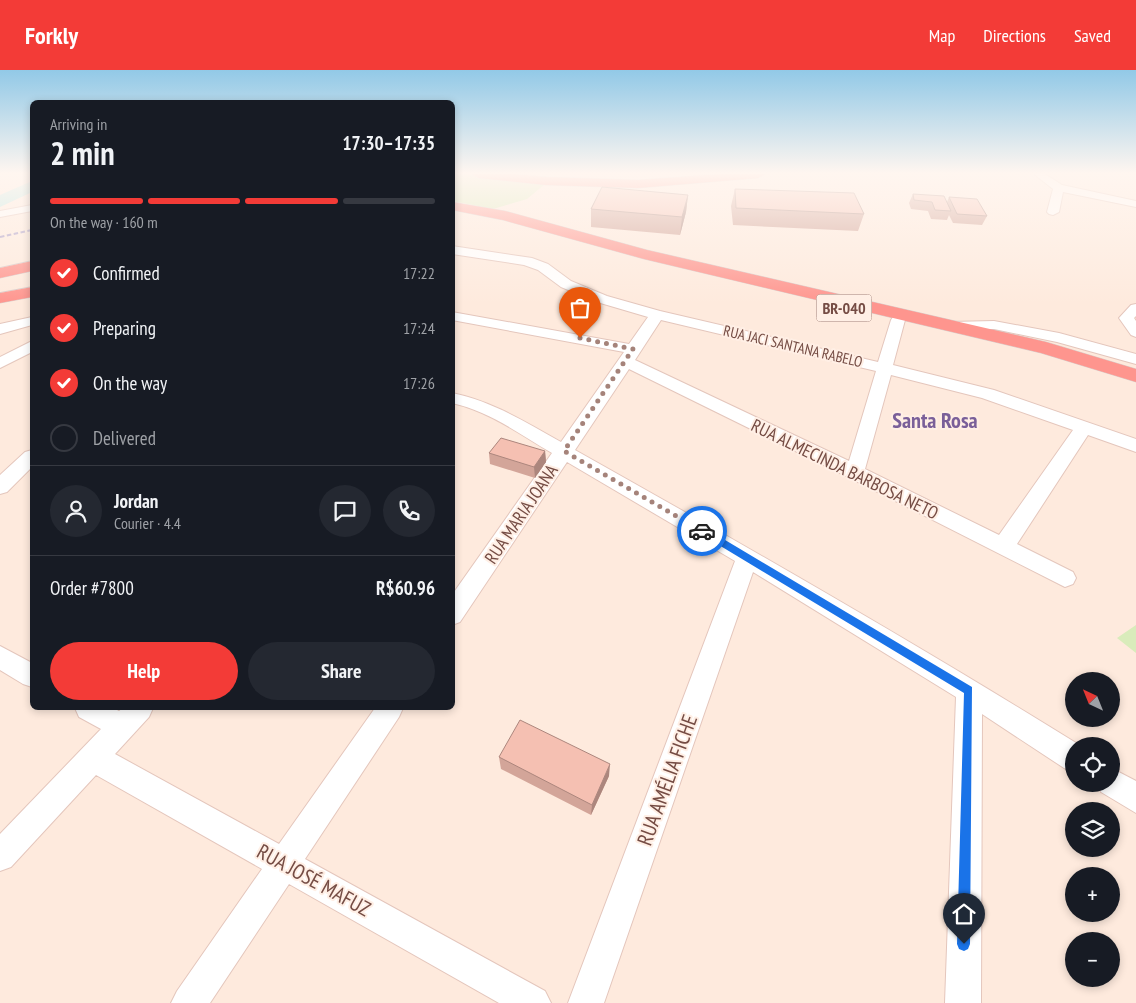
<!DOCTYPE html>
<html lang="en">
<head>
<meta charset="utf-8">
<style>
	body { margin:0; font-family:"PT Sans Narrow",sans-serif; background:#242831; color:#f1f3f6; height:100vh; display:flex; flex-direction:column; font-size:19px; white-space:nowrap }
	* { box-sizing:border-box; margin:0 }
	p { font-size:16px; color:#9ea1a6 }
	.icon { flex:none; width:28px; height:28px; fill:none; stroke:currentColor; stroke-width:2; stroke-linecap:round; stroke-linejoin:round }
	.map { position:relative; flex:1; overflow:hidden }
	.drawer { position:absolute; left:30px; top:30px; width:425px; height:610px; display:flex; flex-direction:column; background:#171b24; border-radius:8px; box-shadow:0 2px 8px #0003 }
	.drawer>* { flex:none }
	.needle { width:32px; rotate:317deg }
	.controls { position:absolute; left:1065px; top:602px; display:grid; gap:10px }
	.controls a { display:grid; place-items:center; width:55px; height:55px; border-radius:50%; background:#171b24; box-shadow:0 2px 8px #0003; font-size:25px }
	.pin { position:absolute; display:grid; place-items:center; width:42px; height:42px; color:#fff; margin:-51px -21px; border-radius:50% 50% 50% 0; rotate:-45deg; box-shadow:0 0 5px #0007 }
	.pin .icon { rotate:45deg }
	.courier { position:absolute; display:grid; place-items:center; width:50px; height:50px; margin:-25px; border:4px solid #1a73e8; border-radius:50%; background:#fff; color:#222; box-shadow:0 1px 6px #0007 }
	.head em { font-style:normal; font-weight:700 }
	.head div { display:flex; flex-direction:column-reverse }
	.head { display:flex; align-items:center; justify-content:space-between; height:85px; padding:0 20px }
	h1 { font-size:32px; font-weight:700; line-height:38px }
	.bar { display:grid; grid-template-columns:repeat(4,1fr); gap:8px 5px; align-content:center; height:60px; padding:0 20px }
	.bar i { height:6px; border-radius:4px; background:#363941 }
	.bar .current { background:#f33b37 }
	.bar p { grid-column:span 4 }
	.line { display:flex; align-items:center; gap:12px; padding:0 20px; border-top:1px solid #363941 }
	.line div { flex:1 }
	.round { display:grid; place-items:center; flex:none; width:52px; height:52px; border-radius:26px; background:#242831 }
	ol { padding:0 20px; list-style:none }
	li { display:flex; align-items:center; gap:15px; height:55px }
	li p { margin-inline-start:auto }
	li .icon { padding:5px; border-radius:50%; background:#f33b37; color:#fff; stroke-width:4 }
	li:last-child { color:#9ea1a6 }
	li i { width:28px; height:28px; border:2px solid #363941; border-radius:50% }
	.cta { display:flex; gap:10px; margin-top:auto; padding:10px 20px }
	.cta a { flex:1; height:58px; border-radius:30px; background:#f33b37; color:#fff; font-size:20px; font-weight:700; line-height:58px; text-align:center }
	.cta a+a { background:#242831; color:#f1f3f6 }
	header { display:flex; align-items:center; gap:30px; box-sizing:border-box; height:70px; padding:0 25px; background:#f33b37; color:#fff }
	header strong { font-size:24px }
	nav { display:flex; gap:28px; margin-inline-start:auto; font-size:18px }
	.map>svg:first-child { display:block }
</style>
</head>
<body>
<header>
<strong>Forkly</strong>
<nav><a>Map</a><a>Directions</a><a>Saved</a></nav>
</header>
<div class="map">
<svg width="1136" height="933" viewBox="0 0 1136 933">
	<rect width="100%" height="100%" fill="#feeadd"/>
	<path fill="#d9ecbb" d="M453,104C484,104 514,114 545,114L527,129L493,139L453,131Z
		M1136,555V583L1117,568Z"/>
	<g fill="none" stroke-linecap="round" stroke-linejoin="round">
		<path fill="#b1e8e5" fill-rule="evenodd" d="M32,111V122L0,137V125Z"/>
		<g stroke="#e4c6bc" stroke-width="2">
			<path id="street" d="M1034,104H1045L1062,115L1136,131V137L1063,122L1059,142L1053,145L1049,144L1047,142L1053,119Z
				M32,135V141L0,147V141Z
				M452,176L532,188L548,194L571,211L607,226L660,241L878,292L891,250L893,247H903L905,250L893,295L994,320L1136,369V382L1088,365L1017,474L1073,502L1076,508L1073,514L1065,517L848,407L629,299L575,380C746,476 915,573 1081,676H1074V702L1064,698L982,644L981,933H945L956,627L753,502L604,933H568L735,491L567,392L460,552L452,555V525L552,383C521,365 489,341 452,333V323C492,331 525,352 561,372L624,282L452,250V242L629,274L648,247L597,232L561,217L538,200L524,195L452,184ZM661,250L876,301L849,391L635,290ZM891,305L982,328L1073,360L999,465L865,399Z
				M1136,234V246L1134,248L1136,251V267L1131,265L1119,248L1131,235Z
				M32,247V255L0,264V254Z
				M994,251L1059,263L1136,284V294L1057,272L994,259L949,260L944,259L942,256L944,253L949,252Z
				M32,271V282L0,298V287Z
				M32,380V397L7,422L0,424V405L25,382Z
				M0,576L32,593V617L23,614L0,600Z
				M75,638H113L119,641L123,638H153L149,647L115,684L279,774L375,638H403L399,647L305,789L545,921L551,933H499L289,814L210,933H171L177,921L262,799L96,705L11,797L0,801V764L101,659L79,647Z
				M1111,698L1136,711V743L1101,722L1097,714H1111Z"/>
		</g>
		<g stroke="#d8cdcb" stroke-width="1">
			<path id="highway" d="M472,104H514L546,107L638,110L720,104H765L758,108L638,118L546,115L479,108Z
				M452,132L505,141L647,180L1046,272L1136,299V312L1041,283L644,189L503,150L452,140Z
				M32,191V201L0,208V198Z
				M32,217V227L0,233V223Z"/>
		</g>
		<use href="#street" fill="#fff" fill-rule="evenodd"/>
		<use href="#highway" fill="#fe958e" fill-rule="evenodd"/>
		<path stroke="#aa9cc7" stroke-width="2" stroke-dasharray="4.5 2.5" stroke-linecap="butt" d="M0,167L32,160"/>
	</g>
	<path fill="#d3a599" d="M735,119L864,144L858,161L733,155L731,136Z
		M913,124L947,132L949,127L987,146L982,155L953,153L949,145L947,150L931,149L928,141L911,139L909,133Z
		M688,125L686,142L680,165L591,157V139Z
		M545,381L546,392L535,408L490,394L489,383Z
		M499,687L609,706L591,745L501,699Z"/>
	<path fill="#ac867d" d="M688,125L686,142L680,165L682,147Z
		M545,381L546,392L535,408L534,397Z
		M610,694L609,706L591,745L592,735Z"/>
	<path fill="#f5c0b2" stroke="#ac867d" d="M602,117L688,125L682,147L591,139Z
		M735,119L854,123L864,144L736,138Z
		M913,124L944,126L951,141L935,140L932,132L914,130Z
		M949,127L977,129L987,146L957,144Z
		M501,368L545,381L534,397L489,383Z
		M520,650L610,694L592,735L499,687Z"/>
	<linearGradient id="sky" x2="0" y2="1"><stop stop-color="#92c9e7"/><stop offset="0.44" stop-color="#fff6f0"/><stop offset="1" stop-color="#fff6f0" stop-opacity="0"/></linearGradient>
	<rect width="1136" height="234" fill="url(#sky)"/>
	<path fill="#1a73e8" d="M699,458H705L972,617L970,874L968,879L964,881L959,879L957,874L964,623L699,463Z"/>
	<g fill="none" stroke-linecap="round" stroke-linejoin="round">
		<path stroke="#a5837a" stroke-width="5" stroke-dasharray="0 9" d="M580,268L633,279L564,381L702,461"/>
	</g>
	<g text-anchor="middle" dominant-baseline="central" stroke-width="4" stroke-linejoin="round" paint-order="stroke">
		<g font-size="15" fill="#754c44" stroke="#ffefe5">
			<text transform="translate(793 276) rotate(13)">RUA JACI SANTANA RABELO</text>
		</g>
		<rect fill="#ffefe5" stroke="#9e7d74" stroke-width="1" x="816.5" y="224.5" width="55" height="27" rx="4"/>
		<g font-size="16" font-weight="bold" fill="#754c44">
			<text x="844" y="238">BR-040</text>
		</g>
		<g font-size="18" fill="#754c44" stroke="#ffefe5">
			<text transform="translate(845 399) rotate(26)">RUA ALMECINDA BARBOSA NETO</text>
			<text transform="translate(521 444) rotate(-56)">RUA MARIA JOANA</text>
		</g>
		<g font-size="21" fill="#754c44" stroke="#ffefe5">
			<text transform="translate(667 710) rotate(-70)">RUA AMÉLIA FICHE</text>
			<text transform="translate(314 810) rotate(29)">RUA JOSÉ MAFUZ</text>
		</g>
		<g font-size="22" font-weight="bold" fill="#7a5f99" stroke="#ffefe5">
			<text x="935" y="350">Santa Rosa</text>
		</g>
	</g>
</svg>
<div class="controls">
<a><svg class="needle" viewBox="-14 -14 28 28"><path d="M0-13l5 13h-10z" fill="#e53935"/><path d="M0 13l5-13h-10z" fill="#9ea1a6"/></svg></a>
<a><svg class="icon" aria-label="locate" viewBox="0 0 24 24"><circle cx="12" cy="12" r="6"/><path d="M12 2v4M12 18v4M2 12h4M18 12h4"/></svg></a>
<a><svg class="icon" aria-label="layers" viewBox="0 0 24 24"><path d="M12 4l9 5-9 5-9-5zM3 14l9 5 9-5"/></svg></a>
<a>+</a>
<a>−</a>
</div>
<div class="pin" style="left:580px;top:268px;background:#ea580c"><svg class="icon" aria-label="bag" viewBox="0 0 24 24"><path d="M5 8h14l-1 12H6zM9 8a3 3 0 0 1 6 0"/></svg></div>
<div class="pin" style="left:964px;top:874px;background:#1f2937"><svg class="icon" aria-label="home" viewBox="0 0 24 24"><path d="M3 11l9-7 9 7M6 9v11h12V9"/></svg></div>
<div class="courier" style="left:702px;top:461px"><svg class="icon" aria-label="car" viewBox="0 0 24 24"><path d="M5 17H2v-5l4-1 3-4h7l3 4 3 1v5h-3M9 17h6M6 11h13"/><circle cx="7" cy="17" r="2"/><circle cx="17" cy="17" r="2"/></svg></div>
<section class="drawer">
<div class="head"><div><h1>2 min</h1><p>Arriving in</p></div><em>17:30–17:35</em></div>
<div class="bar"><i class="current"></i><i class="current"></i><i class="current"></i><i></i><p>On the way · 160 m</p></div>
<ol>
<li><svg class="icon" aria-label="check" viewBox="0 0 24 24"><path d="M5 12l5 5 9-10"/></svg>Confirmed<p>17:22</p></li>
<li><svg class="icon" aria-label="check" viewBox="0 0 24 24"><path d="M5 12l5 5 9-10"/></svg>Preparing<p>17:24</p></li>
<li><svg class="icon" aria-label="check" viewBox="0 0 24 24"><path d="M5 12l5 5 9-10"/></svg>On the way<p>17:26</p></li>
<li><i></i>Delivered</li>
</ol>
<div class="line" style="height:90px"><a class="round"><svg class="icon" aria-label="person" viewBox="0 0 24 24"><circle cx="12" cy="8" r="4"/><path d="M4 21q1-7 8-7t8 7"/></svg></a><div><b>Jordan</b><p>Courier · 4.4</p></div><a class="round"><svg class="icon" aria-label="chat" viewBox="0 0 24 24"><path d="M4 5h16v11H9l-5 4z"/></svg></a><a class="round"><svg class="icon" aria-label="phone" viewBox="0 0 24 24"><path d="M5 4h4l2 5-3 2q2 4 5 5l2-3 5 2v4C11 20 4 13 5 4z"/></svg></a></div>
<div class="line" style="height:65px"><div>Order #7800</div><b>R$60.96</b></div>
<div class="cta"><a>Help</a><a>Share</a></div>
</section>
</div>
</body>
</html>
